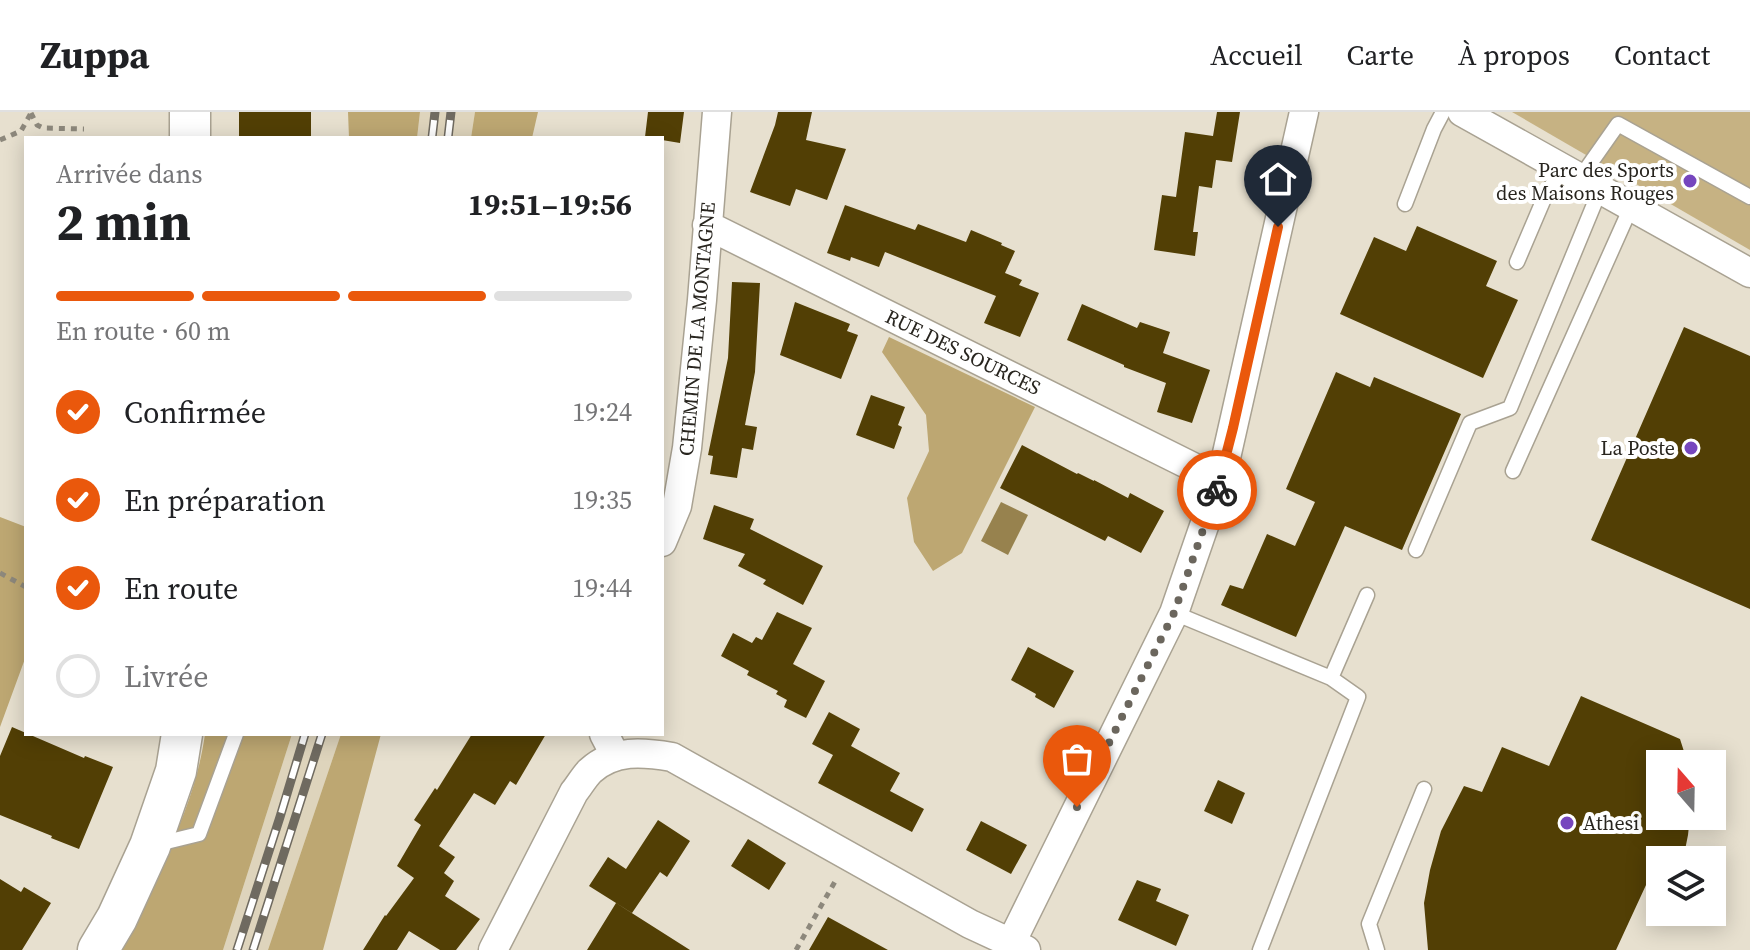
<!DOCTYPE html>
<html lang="fr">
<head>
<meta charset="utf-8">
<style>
	body { margin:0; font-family:"Source Serif 4",serif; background:#f2f2f2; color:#202124; height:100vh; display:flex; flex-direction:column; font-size:30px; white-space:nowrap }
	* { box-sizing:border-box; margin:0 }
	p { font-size:26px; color:#757577 }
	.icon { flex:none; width:44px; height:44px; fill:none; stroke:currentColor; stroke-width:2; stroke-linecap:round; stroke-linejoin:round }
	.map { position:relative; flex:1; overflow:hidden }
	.drawer { position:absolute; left:24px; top:24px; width:640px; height:600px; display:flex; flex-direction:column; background:#fff; border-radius:0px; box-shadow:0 4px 20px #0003 }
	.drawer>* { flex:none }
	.needle { width:52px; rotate:340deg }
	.buttons { position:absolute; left:1646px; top:638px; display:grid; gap:16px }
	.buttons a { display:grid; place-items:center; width:80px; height:80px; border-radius:0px; background:#fff; box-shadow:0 4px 20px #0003; font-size:40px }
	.pin { position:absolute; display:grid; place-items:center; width:68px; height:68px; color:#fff; margin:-82px -34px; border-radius:50% 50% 50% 0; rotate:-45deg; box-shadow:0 0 8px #0007 }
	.pin .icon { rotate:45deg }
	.courier { position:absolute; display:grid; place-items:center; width:80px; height:80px; margin:-40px; border:6px solid #ea580c; border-radius:50%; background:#fff; color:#222; box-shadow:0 2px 10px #0007 }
	.summary em { font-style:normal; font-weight:700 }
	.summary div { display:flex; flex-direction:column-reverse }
	.summary { display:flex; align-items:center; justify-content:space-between; height:136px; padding:0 32px }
	h1 { font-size:52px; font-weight:700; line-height:60px }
	.bar { display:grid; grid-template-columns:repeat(4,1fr); gap:12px 8px; align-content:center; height:96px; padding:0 32px }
	.bar i { height:10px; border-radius:6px; background:#e0e0e0 }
	.bar .active { background:#ea580c }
	.bar p { grid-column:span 4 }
	ol { padding:0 32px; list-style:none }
	li { display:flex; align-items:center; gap:24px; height:88px }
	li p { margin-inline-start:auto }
	li .icon { padding:8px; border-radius:50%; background:#ea580c; color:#fff; stroke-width:4 }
	li:last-child { color:#757577 }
	li i { width:44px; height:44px; border:4px solid #e0e0e0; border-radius:50% }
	header { display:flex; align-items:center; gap:48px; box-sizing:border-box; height:112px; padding:0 40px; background:#fff; border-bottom:2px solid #e0e0e0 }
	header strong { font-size:38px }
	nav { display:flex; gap:44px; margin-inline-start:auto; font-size:28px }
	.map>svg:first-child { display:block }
</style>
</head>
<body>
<header>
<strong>Zuppa</strong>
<nav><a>Accueil</a><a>Carte</a><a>À propos</a><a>Contact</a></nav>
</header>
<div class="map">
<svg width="1750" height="838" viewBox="0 0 1750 838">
	<rect width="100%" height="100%" fill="#e7e0cf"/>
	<path fill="#ded4bc" d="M420,0H475L471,26H417Z
		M292,622H341L268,838H223Z"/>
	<path fill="#c6b283" d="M1512,0H1750V138Z"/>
	<path fill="#bda772" d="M348,0H420L417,26H349Z
		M475,0H538L532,26H471Z
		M889,225L1035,295L962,441L933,459L914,430L907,386L929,339L926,303L882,240Z
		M0,405L26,415V544L0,615Z
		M205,622H292L223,838H115C153,770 194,701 205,622Z
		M341,622H381L323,838H268Z"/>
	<path fill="#97824e" d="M1001,390L1028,403L1008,443L981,429Z"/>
	<path fill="#523f05" d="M239,0H311V26H239Z
		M648,0H684L680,31L662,28V26L645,25Z
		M778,0H812L806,28L846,37L827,88L796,77L790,94L750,80L775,13Z
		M1217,0H1240L1232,50L1216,48L1212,76L1199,74L1193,120H1198L1195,144L1154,138L1162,83L1176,85L1185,20L1213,24Z
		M845,93L915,118L918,112L966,130L971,118L1002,131L1001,133L1015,139L1005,161L1022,168L1019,173L1039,181L1020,225L984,211L996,184L885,140L879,155L851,145L850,149L827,141Z
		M1417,114L1497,149L1486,174L1518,188L1483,266L1340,202L1374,125L1406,139Z
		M732,170L760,171L755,260L745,313L757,315L753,338L742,336L737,366L710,362L713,344L708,343L728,246Z
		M795,190L850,212L847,219L858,223L841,267L780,243Z
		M1082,192L1137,216L1140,210L1170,220L1163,241L1210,258L1192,311L1157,300L1166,271L1124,255V253L1067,228Z
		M1684,215L1750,244V497L1591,428Z
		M1336,260L1370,275L1374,265L1461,302L1402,438L1345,414L1296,525L1221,493L1230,473L1243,477L1267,422L1295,434L1315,390L1286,377Z
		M871,283L905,295L898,313L902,315L894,337L856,323Z
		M1022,333L1077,362L1078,361L1094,369V368L1128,386L1130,381L1164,399L1141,441L1108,424L1105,429L1000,376Z
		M714,393L754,407L750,417L823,454L803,493L763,472L766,468L738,454L745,442L703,427Z
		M777,500L812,516L793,552L825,569L806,606L784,595L787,588L776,582L778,579L747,563L749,559L721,544L733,521L752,531L756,525L762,528Z
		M1028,535L1074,559L1054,596L1035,585L1036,582L1011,568Z
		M1581,584L1680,627L1688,652H1660V704H1690L1688,723L1683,748H1660V764L1652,760L1616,838H1428L1424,791L1430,758L1441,719L1464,674L1482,680L1502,635L1549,654Z
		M829,600L860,617L851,634L900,661L890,679L924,697L912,720L818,671L833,643L812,632Z
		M12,615L84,646L85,644L113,655L79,737L51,726L52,724L0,703V644Z
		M472,622H546L516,673L510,669L495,693L474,681L439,734L455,745L444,761L454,769L445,784L480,807L456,838H440L409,819L397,838H363L385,803L386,804L414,766L397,754L421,713L414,708L435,676L437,678Z
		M1218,668L1245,681L1232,712L1204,699Z
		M658,708L690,729L667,765L660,760L632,801L589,774L608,745L626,757Z
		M981,709L1027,733L1011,762L966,738Z
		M748,727L786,751L769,778L731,754Z
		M0,767L21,780L24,775L51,791L22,838H0Z
		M1137,768L1161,777L1156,789L1189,803L1176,834L1118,808Z
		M616,791L690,838H587Z
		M828,805L888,838H809Z"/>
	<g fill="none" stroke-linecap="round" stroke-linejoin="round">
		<g stroke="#a9a292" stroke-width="17">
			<path id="service" d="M1580,66L1618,12L1750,85
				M1405,92L1434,17L1443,0
				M1517,150L1546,82L1563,57
				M1513,359L1631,95
				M1416,438L1470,311L1510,296L1600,78
				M1174,501L1331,566L1367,483
				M154,733L199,722L236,622
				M1260,838L1358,585L1331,566
				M1377,838L1369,812L1424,677"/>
		</g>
		<g stroke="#a9a292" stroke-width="31">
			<path id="minor" d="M1462,0L1750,161
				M707,113L1197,357L1223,359
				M662,430L677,394L687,336L702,188L717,0
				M604,622L615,643
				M1011,831L1174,501L1223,359L1304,0
				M493,838L574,680C579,674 584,665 590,659C614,637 643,640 672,645L970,812L1026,838"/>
		</g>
		<g stroke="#a9a292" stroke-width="43">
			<path id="secondary" d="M190,0V26
				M98,838L117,806L150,734L176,659L182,622"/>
		</g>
		<path stroke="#8d887c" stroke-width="5" stroke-dasharray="6 6" stroke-linecap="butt" d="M31,1L37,13L43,16L84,17
			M0,28L21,19L31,1
			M0,461L26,475
			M796,838L837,766"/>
		<use href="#service" stroke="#fff" stroke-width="14"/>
		<use href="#minor" stroke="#fff" stroke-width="28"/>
		<use href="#secondary" stroke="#fff" stroke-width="40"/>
		<g stroke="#6f6a60" stroke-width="9">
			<path id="rail" d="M432,26L435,0
				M448,26L451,0
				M237,838L280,705L305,622
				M253,838L322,622"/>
		</g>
		<use href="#rail" stroke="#fff" stroke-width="6" stroke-dasharray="18" stroke-linecap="butt"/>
	</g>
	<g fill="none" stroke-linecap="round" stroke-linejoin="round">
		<path stroke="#6b665d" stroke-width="8" stroke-dasharray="0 14.4" d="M1077,695L1174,501L1217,378"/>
		<path stroke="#ea580c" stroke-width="10" d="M1217,378L1233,316L1278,115"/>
	</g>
	<g fill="#7646be" stroke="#fff" stroke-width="3">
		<circle cx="1690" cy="69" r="8"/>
		<circle cx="1691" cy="336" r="8"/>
		<circle cx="1567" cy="711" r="8"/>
	</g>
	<g text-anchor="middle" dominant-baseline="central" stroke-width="8" stroke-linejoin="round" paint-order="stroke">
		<g font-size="20" fill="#28251f" stroke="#fff" text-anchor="end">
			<text x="1674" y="58">Parc des Sports<tspan x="1674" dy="23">des Maisons Rouges</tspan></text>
			<text x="1675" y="336">La Poste</text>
			<text x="1583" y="711" text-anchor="start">Athesi</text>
		</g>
		<g font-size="20" fill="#28251f" stroke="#fff">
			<text transform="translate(697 217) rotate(-85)">CHEMIN DE LA MONTAGNE</text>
			<text transform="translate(963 240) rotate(26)">RUE DES SOURCES</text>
		</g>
	</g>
</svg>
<div class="buttons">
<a><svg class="needle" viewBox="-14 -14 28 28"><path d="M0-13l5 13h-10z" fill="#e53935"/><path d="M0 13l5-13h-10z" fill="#757577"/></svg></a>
<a><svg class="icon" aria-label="layers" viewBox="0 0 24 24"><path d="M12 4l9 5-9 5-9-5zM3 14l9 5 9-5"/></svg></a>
</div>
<div class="pin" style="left:1077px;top:695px;background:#ea580c"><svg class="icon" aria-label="bag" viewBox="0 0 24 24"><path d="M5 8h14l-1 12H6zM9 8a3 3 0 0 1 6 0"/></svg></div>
<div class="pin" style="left:1278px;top:115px;background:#1f2937"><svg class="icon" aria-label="home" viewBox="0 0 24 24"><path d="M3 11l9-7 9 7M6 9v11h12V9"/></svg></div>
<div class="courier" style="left:1217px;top:378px"><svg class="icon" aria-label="bike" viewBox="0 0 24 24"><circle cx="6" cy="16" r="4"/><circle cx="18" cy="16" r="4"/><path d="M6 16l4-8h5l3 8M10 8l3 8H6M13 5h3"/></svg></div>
<section class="drawer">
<div class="summary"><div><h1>2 min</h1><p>Arrivée dans</p></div><em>19:51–19:56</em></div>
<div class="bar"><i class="active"></i><i class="active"></i><i class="active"></i><i></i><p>En route · 60 m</p></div>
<ol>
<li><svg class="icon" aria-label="check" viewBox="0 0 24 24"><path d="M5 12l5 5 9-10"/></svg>Confirmée<p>19:24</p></li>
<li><svg class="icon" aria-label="check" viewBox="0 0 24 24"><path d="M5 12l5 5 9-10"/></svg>En préparation<p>19:35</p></li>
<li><svg class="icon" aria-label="check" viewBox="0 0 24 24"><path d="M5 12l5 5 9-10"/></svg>En route<p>19:44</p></li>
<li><i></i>Livrée</li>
</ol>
</section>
</div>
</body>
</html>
